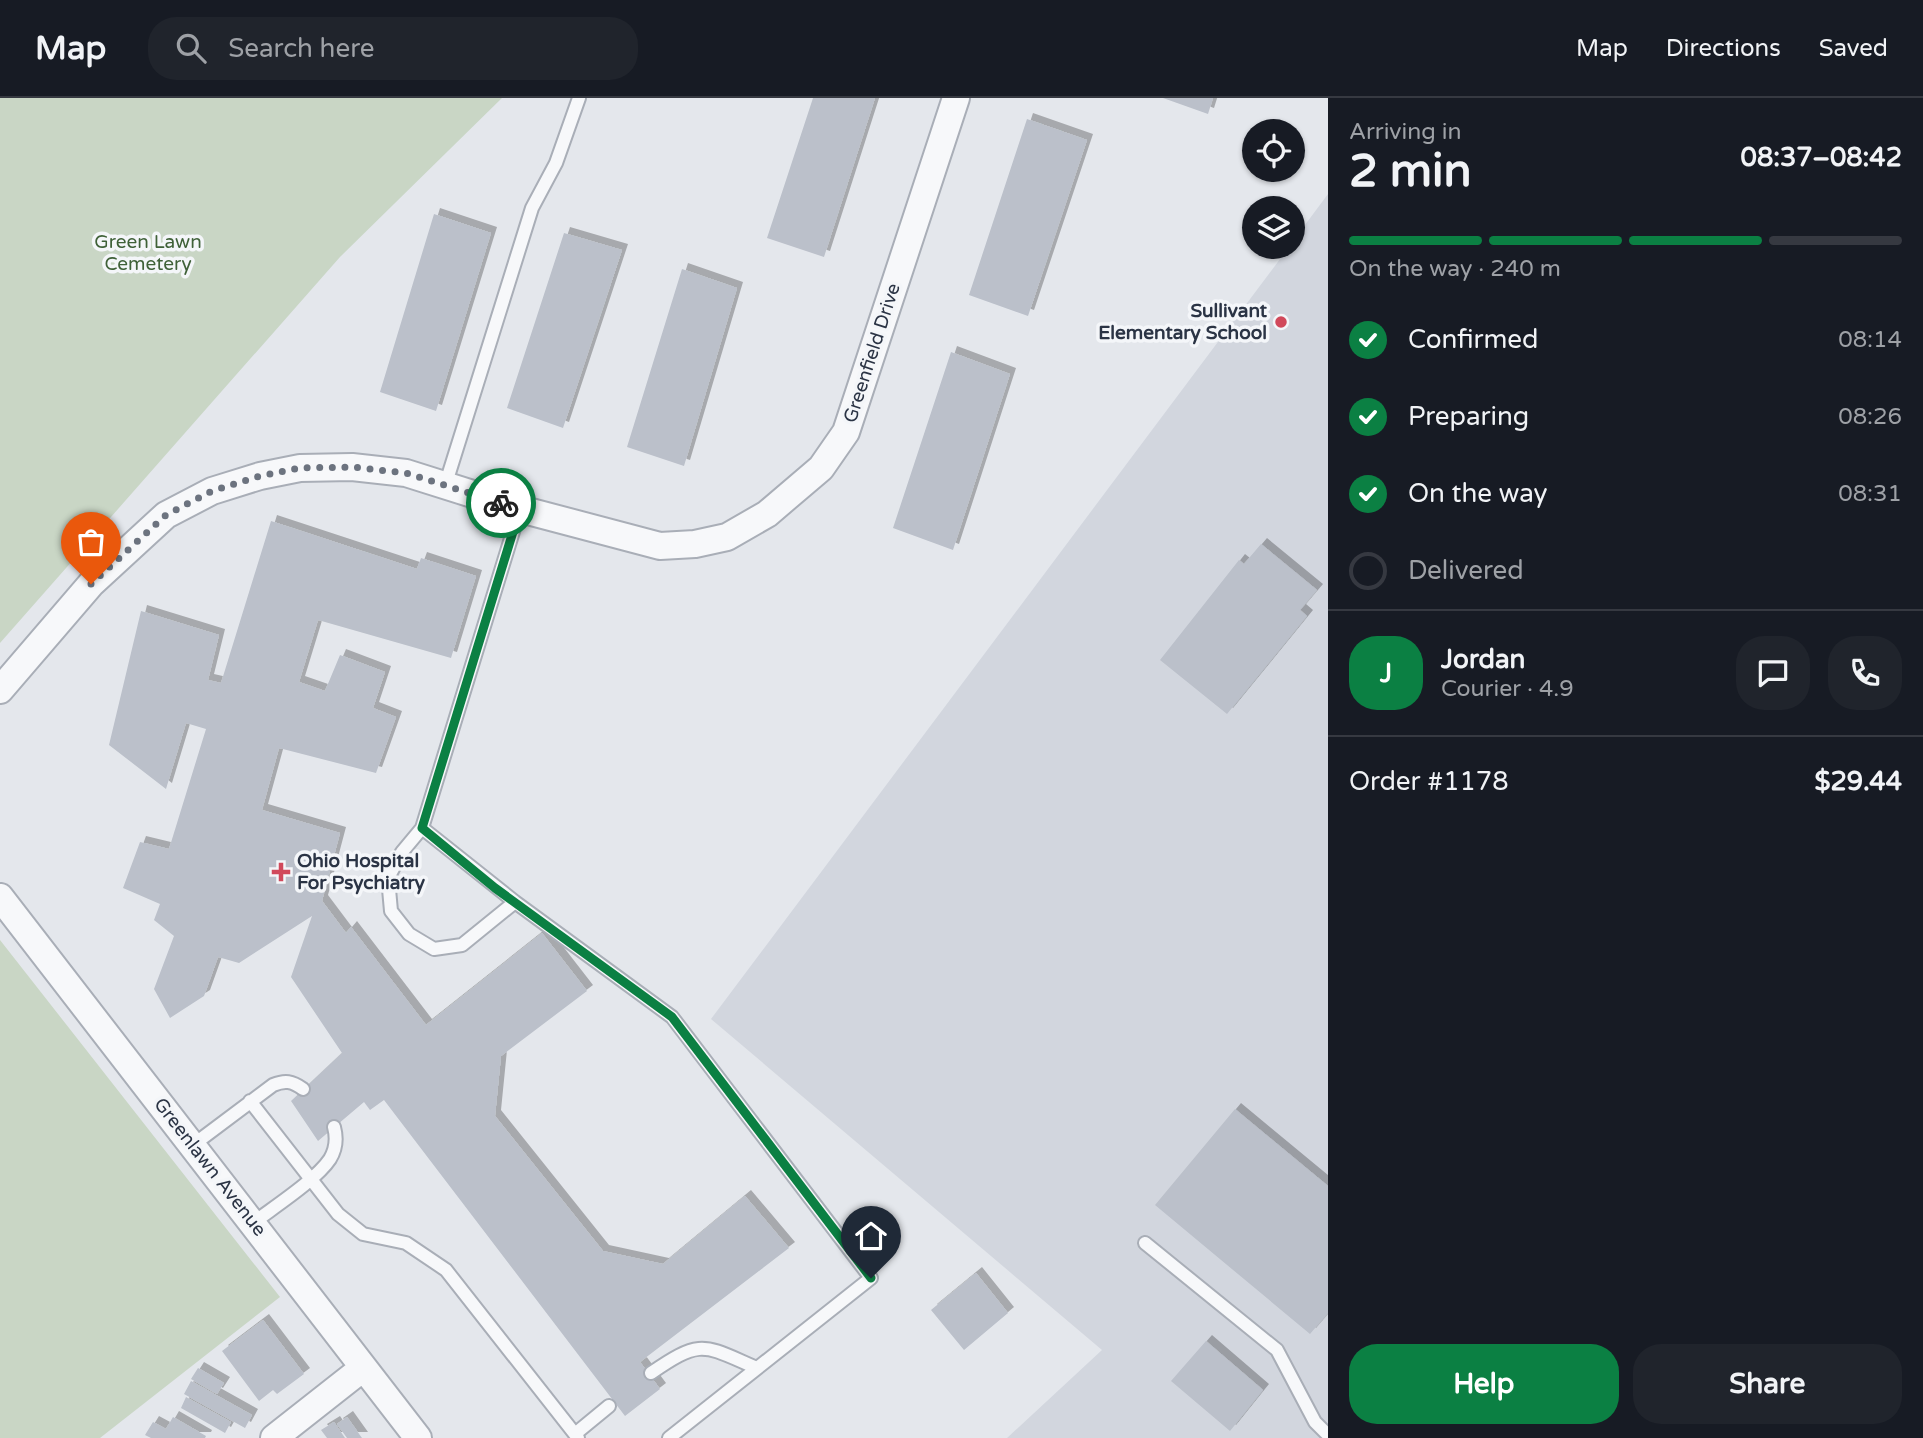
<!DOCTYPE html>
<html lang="en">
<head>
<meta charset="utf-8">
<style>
	body { margin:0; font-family:"Varela Round",sans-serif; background:#20242c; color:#f1f3f6; height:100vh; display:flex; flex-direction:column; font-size:26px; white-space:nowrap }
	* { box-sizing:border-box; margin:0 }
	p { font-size:23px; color:#9ea1a6 }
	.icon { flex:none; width:38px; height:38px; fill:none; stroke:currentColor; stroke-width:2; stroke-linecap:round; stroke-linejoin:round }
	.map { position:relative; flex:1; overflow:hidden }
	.side { display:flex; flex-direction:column; background:#171b24; width:595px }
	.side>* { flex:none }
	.tools { position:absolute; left:1242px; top:21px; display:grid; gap:14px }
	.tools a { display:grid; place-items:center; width:63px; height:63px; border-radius:50%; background:#171b24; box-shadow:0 2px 5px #0004; font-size:35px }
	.pin { position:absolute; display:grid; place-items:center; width:60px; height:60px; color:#fff; margin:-72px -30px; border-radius:50% 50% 50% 0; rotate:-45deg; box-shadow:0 0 7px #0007 }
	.pin .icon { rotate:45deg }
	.courier { position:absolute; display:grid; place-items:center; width:70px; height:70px; margin:-35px; border:5px solid #0b8043; border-radius:50%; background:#fff; color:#222; box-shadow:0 2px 9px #0007 }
	.headline em { font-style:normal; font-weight:800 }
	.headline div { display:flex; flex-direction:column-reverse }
	.headline { display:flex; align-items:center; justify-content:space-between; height:119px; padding:0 21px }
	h1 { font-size:46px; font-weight:800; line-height:52px }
	.bar { display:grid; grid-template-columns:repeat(4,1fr); gap:10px 7px; align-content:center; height:84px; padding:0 21px }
	.bar i { height:9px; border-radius:5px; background:#363941 }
	.bar .on { background:#0b8043 }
	.bar p { grid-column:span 4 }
	.line { display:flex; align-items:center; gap:18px; padding:0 21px; border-top:2px solid #363941 }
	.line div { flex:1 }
	.round { display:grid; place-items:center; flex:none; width:74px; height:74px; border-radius:28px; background:#20242c }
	ol { padding:0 21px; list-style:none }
	li { display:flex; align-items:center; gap:21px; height:77px }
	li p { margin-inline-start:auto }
	li .icon { padding:7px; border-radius:50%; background:#0b8043; color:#fff; stroke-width:4 }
	li:last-child { color:#9ea1a6 }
	li i { width:38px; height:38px; border:4px solid #363941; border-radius:50% }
	.button { display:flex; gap:14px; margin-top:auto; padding:14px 21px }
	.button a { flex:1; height:80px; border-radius:28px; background:#0b8043; color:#fff; font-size:28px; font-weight:800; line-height:80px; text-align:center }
	.button a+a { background:#20242c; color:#f1f3f6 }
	header { display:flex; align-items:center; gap:42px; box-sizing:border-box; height:98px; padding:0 35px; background:#171b24; border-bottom:2px solid #363941 }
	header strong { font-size:33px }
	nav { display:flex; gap:38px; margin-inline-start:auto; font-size:24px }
	.search { width:490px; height:63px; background:#20242c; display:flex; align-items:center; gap:18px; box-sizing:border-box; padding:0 24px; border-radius:28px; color:#9ea1a6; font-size:26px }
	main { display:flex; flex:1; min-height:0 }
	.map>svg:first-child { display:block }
</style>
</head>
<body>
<header>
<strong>Map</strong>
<div class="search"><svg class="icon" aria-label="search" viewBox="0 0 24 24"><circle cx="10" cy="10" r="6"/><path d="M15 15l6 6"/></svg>Search here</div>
<nav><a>Map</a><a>Directions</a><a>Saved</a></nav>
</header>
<main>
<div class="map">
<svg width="1328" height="1340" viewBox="0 0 1328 1340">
	<defs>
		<filter id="shadow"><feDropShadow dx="6" dy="-6" stdDeviation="0" flood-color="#0004"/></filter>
	</defs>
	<rect width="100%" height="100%" fill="#e4e7ec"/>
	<path fill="#d2d6de" d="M1328,96V1340H1007L1102,1252L711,921L1289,149H1293V143Z"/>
	<path fill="#c9d6c5" d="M0,0H502L340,159L0,545Z
		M0,842L280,1199L100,1340H0Z"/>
	<path fill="#bbc0ca" filter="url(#shadow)" d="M813,0H875L824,159L767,140Z
		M1163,0H1213L1208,16Z
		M1027,21L1087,42L1028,218L969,197Z
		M434,116L491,135L436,313L380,294Z
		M564,135L622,152L563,330L507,310Z
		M682,171L737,190L684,368L627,349Z
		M951,254L1010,276L953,452L893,430Z
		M271,423L417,471L421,460L476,478L451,560L318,522L299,584L325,593L340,557L385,574L373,610L396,619L376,675L279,650L262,712L340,735L322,803L346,835L351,829L426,927L542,835L587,893L501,958L495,1018L603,1153L663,1166L745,1098L789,1150L640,1264L660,1291L625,1318L384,1002L370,1012L364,1004L318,1043L291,1003L342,955L291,879L312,818L239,865L218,859L204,898L170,920L154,891L174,838L154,822L160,806L123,790L140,744L169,751L206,631L186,625L166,691L109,647L141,513L219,537L208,582L221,585Z
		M1261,446L1317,492L1300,512L1307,518L1227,616L1160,562L1239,462L1244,466Z
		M1235,1011L1328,1088V1215L1310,1236L1155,1107Z
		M976,1175L1008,1215L964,1252L931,1212Z
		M263,1222L304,1276L277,1296L273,1292L259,1303L222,1253Z
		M1206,1243L1263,1292L1230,1333L1171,1283Z
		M198,1270L224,1285L217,1296L191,1281Z
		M191,1283L252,1317L245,1330L184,1296Z
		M186,1299L231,1324L225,1335L181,1310Z
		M173,1319L206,1338L205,1340H151L145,1337L153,1324L166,1331Z
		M347,1319L362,1340H347L337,1326Z
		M334,1324L345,1340H327L321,1332Z"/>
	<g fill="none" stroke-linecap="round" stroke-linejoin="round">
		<g stroke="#a9aeb7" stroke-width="16">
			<path id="lane" d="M445,388L532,110L556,65L579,0
				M520,411L422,730L515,804L672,919L871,1180L669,1340
				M422,730L402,754L388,780L391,813L409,836L434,851L462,847L515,804
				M250,1003L338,1116L363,1136L406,1145L446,1172L578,1340
				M193,1047L273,987C285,982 292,983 303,991
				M253,1125C274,1109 316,1082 330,1061C336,1051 337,1040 334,1029
				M1145,1145L1277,1252L1315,1324L1328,1337
				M651,1275C702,1240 703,1247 757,1270
				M575,1336L609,1308"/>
		</g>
		<g stroke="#a9aeb7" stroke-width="30">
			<path id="street" d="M0,592L91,486L166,417L212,393L260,378L300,370L352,369L406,375L520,411L660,448L695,446L727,439L767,416L821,370L846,334L956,0
				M0,799L418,1340
				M274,1340L363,1270"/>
		</g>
		<use href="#lane" stroke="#f7f8fa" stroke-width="12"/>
		<use href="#street" stroke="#f7f8fa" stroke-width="26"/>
	</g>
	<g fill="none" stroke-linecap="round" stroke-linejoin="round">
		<path stroke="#6c737f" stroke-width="7" stroke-dasharray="0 12.6" d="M91,486L166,417L212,393L260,378L300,370L352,369L406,375L501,405"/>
		<path stroke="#0b8043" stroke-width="9" d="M501,405L520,411L422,730L495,790L672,919L871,1180"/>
	</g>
	<g fill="#d1495b" stroke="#f4f6f9" stroke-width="2.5">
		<circle cx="1281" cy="224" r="7"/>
		<path d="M277.5 763.5h7v7h7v7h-7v7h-7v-7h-7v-7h7z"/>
	</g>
	<g text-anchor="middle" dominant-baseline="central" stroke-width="7" stroke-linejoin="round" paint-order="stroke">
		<g font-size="19" fill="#3f6138" stroke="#f4f6f9">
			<text x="148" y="144">Green Lawn<tspan x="148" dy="22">Cemetery</tspan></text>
		</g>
		<g font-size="19" font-weight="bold" fill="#2b3445" stroke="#f4f6f9" text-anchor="end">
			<text x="1267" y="213">Sullivant<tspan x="1267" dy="22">Elementary School</tspan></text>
			<text x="297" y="763" text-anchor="start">Ohio Hospital<tspan x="297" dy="22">For Psychiatry</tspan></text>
		</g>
		<g font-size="19" fill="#2b3445" stroke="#f4f6f9">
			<text transform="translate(872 255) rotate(-72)">Greenfield Drive</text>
			<text transform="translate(210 1069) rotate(52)">Greenlawn Avenue</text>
		</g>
	</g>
</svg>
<div class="tools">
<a><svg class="icon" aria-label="locate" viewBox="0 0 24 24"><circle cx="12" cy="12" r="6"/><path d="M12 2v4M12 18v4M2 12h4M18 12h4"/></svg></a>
<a><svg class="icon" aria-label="layers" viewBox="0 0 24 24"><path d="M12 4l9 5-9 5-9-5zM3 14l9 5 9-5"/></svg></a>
</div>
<div class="pin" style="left:91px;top:486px;background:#ea580c"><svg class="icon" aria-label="bag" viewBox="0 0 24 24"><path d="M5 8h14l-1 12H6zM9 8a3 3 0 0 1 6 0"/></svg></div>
<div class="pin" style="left:871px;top:1180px;background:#1f2937"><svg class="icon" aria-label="home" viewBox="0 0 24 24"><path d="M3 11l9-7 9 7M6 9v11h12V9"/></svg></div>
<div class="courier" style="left:501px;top:405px"><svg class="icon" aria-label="bike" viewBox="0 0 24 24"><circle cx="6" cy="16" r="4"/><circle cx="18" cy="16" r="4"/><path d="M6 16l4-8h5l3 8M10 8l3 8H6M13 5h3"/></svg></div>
</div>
<section class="side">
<div class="headline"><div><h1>2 min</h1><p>Arriving in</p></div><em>08:37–08:42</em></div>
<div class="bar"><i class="on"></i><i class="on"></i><i class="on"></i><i></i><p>On the way · 240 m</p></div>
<ol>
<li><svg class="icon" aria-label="check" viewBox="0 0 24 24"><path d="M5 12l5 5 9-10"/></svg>Confirmed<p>08:14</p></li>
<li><svg class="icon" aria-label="check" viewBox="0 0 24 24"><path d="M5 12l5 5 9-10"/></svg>Preparing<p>08:26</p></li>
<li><svg class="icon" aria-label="check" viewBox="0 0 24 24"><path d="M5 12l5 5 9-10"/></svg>On the way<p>08:31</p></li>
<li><i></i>Delivered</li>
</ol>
<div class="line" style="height:126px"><b class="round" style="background:#0b8043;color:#fff">J</b><div><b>Jordan</b><p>Courier · 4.9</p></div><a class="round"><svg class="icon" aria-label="chat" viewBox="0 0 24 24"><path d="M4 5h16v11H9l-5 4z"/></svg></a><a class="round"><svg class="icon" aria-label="phone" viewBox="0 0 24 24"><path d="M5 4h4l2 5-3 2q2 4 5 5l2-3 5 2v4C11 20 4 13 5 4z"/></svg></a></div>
<div class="line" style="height:91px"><div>Order #1178</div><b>$29.44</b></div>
<div class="button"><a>Help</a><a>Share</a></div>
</section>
</main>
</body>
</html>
